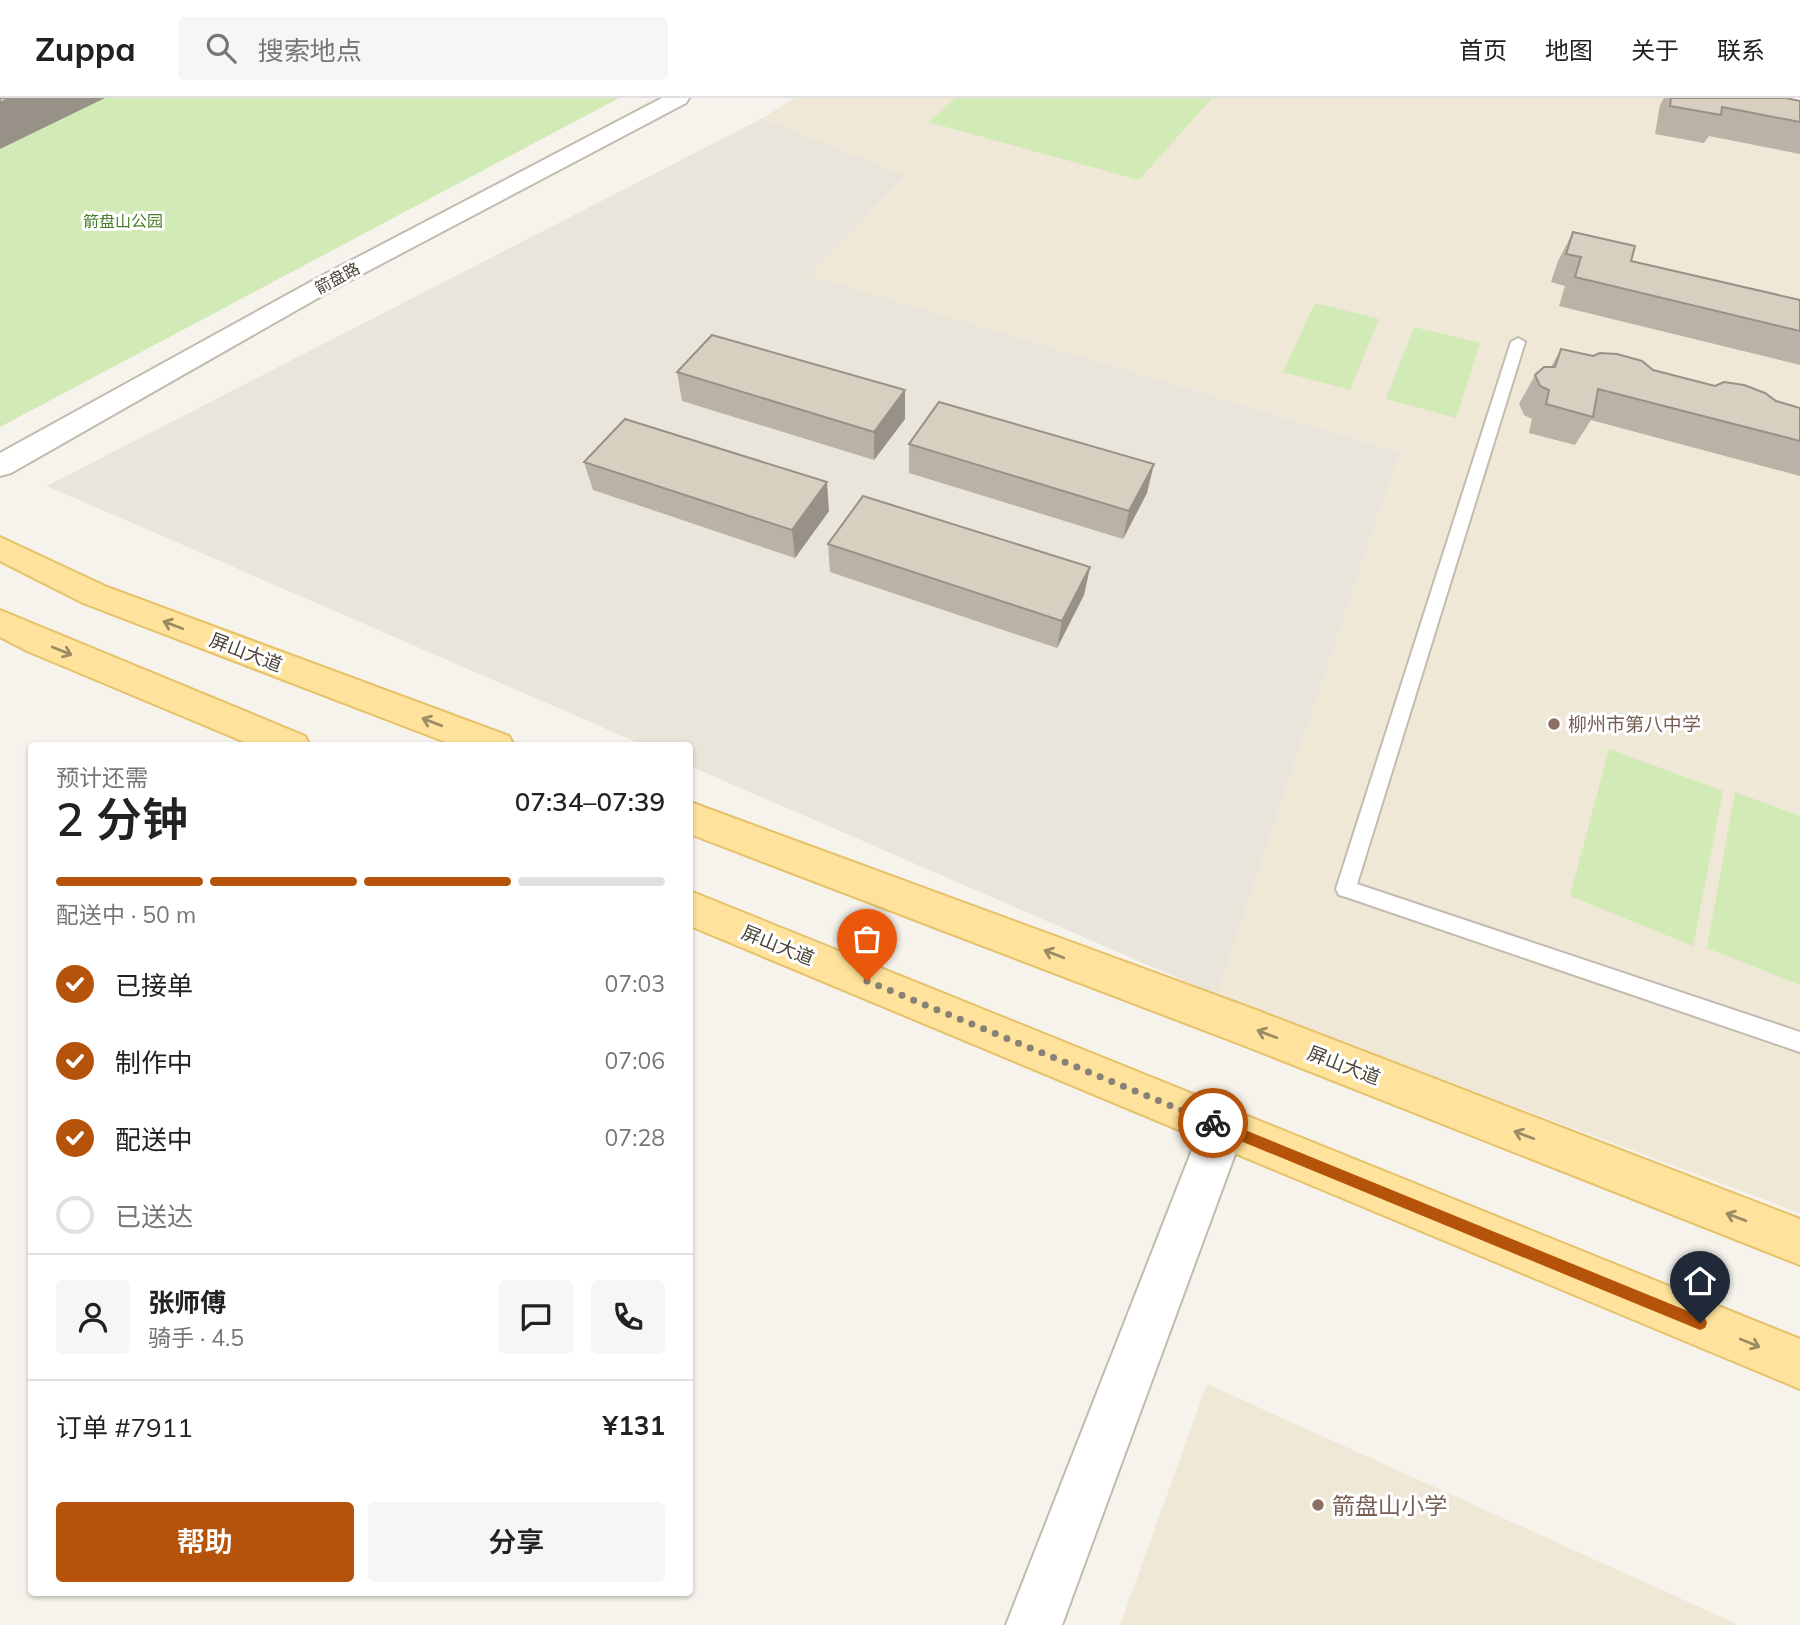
<!DOCTYPE html>
<html lang="zh">
<head>
<meta charset="utf-8">
<style>
	body { margin:0; font-family:Mulish,"Noto Sans SC",sans-serif; background:#f6f6f6; color:#222; height:100vh; display:flex; flex-direction:column; font-size:26px; white-space:nowrap }
	* { box-sizing:border-box; margin:0 }
	p { font-size:23px; color:#767676 }
	.icon { flex:none; width:38px; height:38px; fill:none; stroke:currentColor; stroke-width:2; stroke-linecap:round; stroke-linejoin:round }
	.map { position:relative; flex:1; overflow:hidden }
	.details { position:absolute; left:28px; top:644px; width:665px; height:854px; display:flex; flex-direction:column; background:#fff; border-radius:7px; box-shadow:0 2px 5px #0004 }
	.details>* { flex:none }
	.pin { position:absolute; display:grid; place-items:center; width:60px; height:60px; color:#fff; margin:-72px -30px; border-radius:50% 50% 50% 0; rotate:-45deg; box-shadow:0 0 7px #0007 }
	.pin .icon { rotate:45deg }
	.courier { position:absolute; display:grid; place-items:center; width:70px; height:70px; margin:-35px; border:5px solid #b45309; border-radius:50%; background:#fff; color:#222; box-shadow:0 2px 9px #0007 }
	.summary em { font-style:normal; font-weight:600 }
	.summary div { display:flex; flex-direction:column-reverse }
	.summary { display:flex; align-items:center; justify-content:space-between; height:119px; padding:0 28px }
	h1 { font-size:46px; font-weight:600; line-height:52px }
	.bar { display:grid; grid-template-columns:repeat(4,1fr); gap:10px 7px; align-content:center; height:84px; padding:0 28px }
	.bar i { height:9px; border-radius:5px; background:#e0e0e0 }
	.bar .on { background:#b45309 }
	.bar p { grid-column:span 4 }
	.line { display:flex; align-items:center; gap:18px; padding:0 28px; border-top:2px solid #e0e0e0 }
	.line div { flex:1 }
	.round { display:grid; place-items:center; flex:none; width:74px; height:74px; border-radius:7px; background:#f6f6f6 }
	ol { padding:0 28px; list-style:none }
	li { display:flex; align-items:center; gap:21px; height:77px }
	li p { margin-inline-start:auto }
	li .icon { padding:7px; border-radius:50%; background:#b45309; color:#fff; stroke-width:4 }
	li:last-child { color:#767676 }
	li i { width:38px; height:38px; border:4px solid #e0e0e0; border-radius:50% }
	.cta { display:flex; gap:14px; margin-top:auto; padding:14px 28px }
	.cta a { flex:1; height:80px; border-radius:7px; background:#b45309; color:#fff; font-size:28px; font-weight:600; line-height:80px; text-align:center }
	.cta a+a { background:#f6f6f6; color:#222 }
	header { display:flex; align-items:center; gap:42px; box-sizing:border-box; height:98px; padding:0 35px; background:#fff; border-bottom:2px solid #e0e0e0 }
	header strong { font-size:33px }
	nav { display:flex; gap:38px; margin-inline-start:auto; font-size:24px }
	.search { width:490px; height:63px; background:#f6f6f6; display:flex; align-items:center; gap:18px; box-sizing:border-box; padding:0 24px; border-radius:7px; color:#767676; font-size:26px }
	.map>svg:first-child { display:block }
</style>
</head>
<body>
<header>
<strong>Zuppa</strong>
<div class="search"><svg class="icon" aria-label="search" viewBox="0 0 24 24"><circle cx="10" cy="10" r="6"/><path d="M15 15l6 6"/></svg>搜索地点</div>
<nav><a>首页</a><a>地图</a><a>关于</a><a>联系</a></nav>
</header>
<div class="map">
<svg width="1800" height="1527" viewBox="0 0 1800 1527">
	<rect width="100%" height="100%" fill="#f6f3ec"/>
	<path fill="#eae5da" d="M763,20L906,77L811,177L1400,354L1217,897L690,668V648L643,647L47,388Z"/>
	<path fill="#efe8d6" d="M794,0H1684L1800,23V1115L1217,897L1400,354L810,177L906,78L763,20Z
		M1207,1286L1739,1527H1120Z"/>
	<path fill="#d2eab5" d="M0,0H619L0,329Z
		M955,0H1212L1139,82L928,24Z
		M1315,205L1379,221L1350,292L1283,274Z
		M1414,229L1480,245L1456,320L1386,301Z
		M1609,651L1723,693L1693,848L1570,798Z
		M1735,694L1800,718V887L1707,850Z"/>
	<g fill="none" stroke-linecap="round" stroke-linejoin="round">
		<g stroke="#c2bbae" stroke-width="4">
			<path id="lane" d="M1518,240L1525,244L1357,786L1800,934V954L1346,799L1339,797L1336,791L1511,244Z"/>
		</g>
		<g stroke="#c2bbae" stroke-width="4">
			<path id="street" d="M662,0H689L686,5L332,192L11,375L0,378V355L314,182Z
				M1777,0H1800V8L1780,5Z
				M1223,1007L1239,1014L1245,1029L1062,1527H1006L1201,1029L1207,1014Z"/>
		</g>
		<g stroke="#e6c16a" stroke-width="4">
			<path id="primary" d="M0,439L107,489L509,638L514,648H456L83,505L0,463Z
				M0,512L305,638L310,648H254L27,553L0,539Z
				M690,704L1256,912L1800,1121V1167L1245,948L690,736Z
				M690,793L1800,1241V1291L690,828Z"/>
		</g>
		<use href="#lane" fill="#fff" fill-rule="evenodd"/>
		<use href="#street" fill="#fff" fill-rule="evenodd"/>
		<use href="#primary" fill="#ffe39c" fill-rule="evenodd"/>
	</g>
	<path fill="#bab2a6" d="M1664,0H1786L1800,3V56L1709,38L1704,45L1655,36L1660,7Z
		M1573,134L1631,163L1800,202V267L1559,208L1565,188L1551,184L1558,163Z
		M1561,251L1653,272L1800,310V378L1591,322L1575,347L1529,335L1532,321L1524,317L1519,306L1535,277L1551,269Z
		M677,274L905,321L874,362L682,303Z
		M909,346L1147,395L1123,441L909,375Z
		M584,364L829,413L795,460L593,392Z
		M828,446L1090,469L1084,497L1057,550L830,474Z"/>
	<path fill="#979187" d="M10,0H105L0,51V5Z
		M905,292V321L874,362V334Z
		M1154,366L1147,395L1123,441L1129,413Z
		M827,384L829,413L795,460L792,432Z
		M1090,469L1084,497L1057,550L1062,523Z"/>
	<path fill="#d8cfc1" stroke="#979187" stroke-width="2" d="M0,0H10L0,5Z
		M1671,0H1786L1800,3V24L1722,9L1721,17L1670,8Z
		M1573,134L1635,148L1631,163L1800,202V233L1575,179L1581,159L1566,156Z
		M712,237L905,292L874,334L677,274Z
		M1561,251L1593,258L1600,255L1617,256L1642,263L1653,272L1715,288L1724,284L1744,287L1765,295L1776,303L1800,310V343L1598,291L1593,319L1546,306L1549,292L1540,288L1535,277L1544,269H1555Z
		M939,304L1154,366L1129,413L909,346Z
		M625,321L827,384L792,432L584,364Z
		M863,398L1090,469L1062,523L828,446Z"/>
	<defs><path id="oneway-shaft" d="M-6 0H5M1.5-3L5.5 0L1.5 3" fill="none" stroke-width="1.6" stroke-linecap="round" stroke-linejoin="round" transform="scale(1.75)"/></defs>
	<g stroke="#9c8c66">
		<use href="#oneway-shaft" transform="translate(173 527) rotate(-159)"/>
		<use href="#oneway-shaft" transform="translate(62 553) rotate(22)"/>
		<use href="#oneway-shaft" transform="translate(432 624) rotate(-159)"/>
		<use href="#oneway-shaft" transform="translate(1054 856) rotate(-159)"/>
		<use href="#oneway-shaft" transform="translate(1267 936) rotate(-159)"/>
		<use href="#oneway-shaft" transform="translate(1524 1037) rotate(-159)"/>
		<use href="#oneway-shaft" transform="translate(1736 1119) rotate(-159)"/>
		<use href="#oneway-shaft" transform="translate(1750 1245) rotate(22)"/>
	</g>
	<path fill="#b45309" d="M1213,1019L1705,1220L1707,1225L1705,1230L1700,1232L1209,1030L1207,1025Z"/>
	<g fill="none" stroke-linecap="round" stroke-linejoin="round">
		<path stroke="#878178" stroke-width="7" stroke-dasharray="0 12.6" d="M867,883L1213,1025"/>
	</g>
	<g fill="#8d6e63" stroke="#fff" stroke-width="2.5">
		<circle cx="1554" cy="626" r="7"/>
		<circle cx="1318" cy="1407" r="7"/>
	</g>
	<g text-anchor="middle" dominant-baseline="central" stroke-width="6" stroke-linejoin="round" paint-order="stroke">
		<g font-size="16" fill="#4a7f2a" stroke="#fff">
			<text x="123" y="123">箭盘山公园</text>
		</g>
		<g font-size="16" fill="#4b4439" stroke="#fff">
			<text transform="translate(337 180) rotate(-28)">箭盘路</text>
		</g>
		<g font-size="19" fill="#4b4439" stroke="#fff">
			<text transform="translate(246 554) rotate(21)">屏山大道</text>
			<text transform="translate(778 847) rotate(22)">屏山大道</text>
			<text transform="translate(1344 967) rotate(21)">屏山大道</text>
		</g>
		<g font-size="19" fill="#785e54" stroke="#fff" text-anchor="start">
			<text x="1568" y="626">柳州市第八中学</text>
		</g>
		<g font-size="23" fill="#785e54" stroke="#fff" text-anchor="start">
			<text x="1332" y="1407">箭盘山小学</text>
		</g>
	</g>
</svg>
<div class="pin" style="left:867px;top:883px;background:#ea580c"><svg class="icon" aria-label="bag" viewBox="0 0 24 24"><path d="M5 8h14l-1 12H6zM9 8a3 3 0 0 1 6 0"/></svg></div>
<div class="pin" style="left:1700px;top:1225px;background:#1f2937"><svg class="icon" aria-label="home" viewBox="0 0 24 24"><path d="M3 11l9-7 9 7M6 9v11h12V9"/></svg></div>
<div class="courier" style="left:1213px;top:1025px"><svg class="icon" aria-label="bike" viewBox="0 0 24 24"><circle cx="6" cy="16" r="4"/><circle cx="18" cy="16" r="4"/><path d="M6 16l4-8h5l3 8M10 8l3 8H6M13 5h3"/></svg></div>
<section class="details">
<div class="summary"><div><h1>2 分钟</h1><p>预计还需</p></div><em>07:34–07:39</em></div>
<div class="bar"><i class="on"></i><i class="on"></i><i class="on"></i><i></i><p>配送中 · 50 m</p></div>
<ol>
<li><svg class="icon" aria-label="check" viewBox="0 0 24 24"><path d="M5 12l5 5 9-10"/></svg>已接单<p>07:03</p></li>
<li><svg class="icon" aria-label="check" viewBox="0 0 24 24"><path d="M5 12l5 5 9-10"/></svg>制作中<p>07:06</p></li>
<li><svg class="icon" aria-label="check" viewBox="0 0 24 24"><path d="M5 12l5 5 9-10"/></svg>配送中<p>07:28</p></li>
<li><i></i>已送达</li>
</ol>
<div class="line" style="height:126px"><a class="round"><svg class="icon" aria-label="person" viewBox="0 0 24 24"><circle cx="12" cy="8" r="4"/><path d="M4 21q1-7 8-7t8 7"/></svg></a><div><b>张师傅</b><p>骑手 · 4.5</p></div><a class="round"><svg class="icon" aria-label="chat" viewBox="0 0 24 24"><path d="M4 5h16v11H9l-5 4z"/></svg></a><a class="round"><svg class="icon" aria-label="phone" viewBox="0 0 24 24"><path d="M5 4h4l2 5-3 2q2 4 5 5l2-3 5 2v4C11 20 4 13 5 4z"/></svg></a></div>
<div class="line" style="height:91px"><div>订单 #7911</div><b>¥131</b></div>
<div class="cta"><a>帮助</a><a>分享</a></div>
</section>
</div>
</body>
</html>
